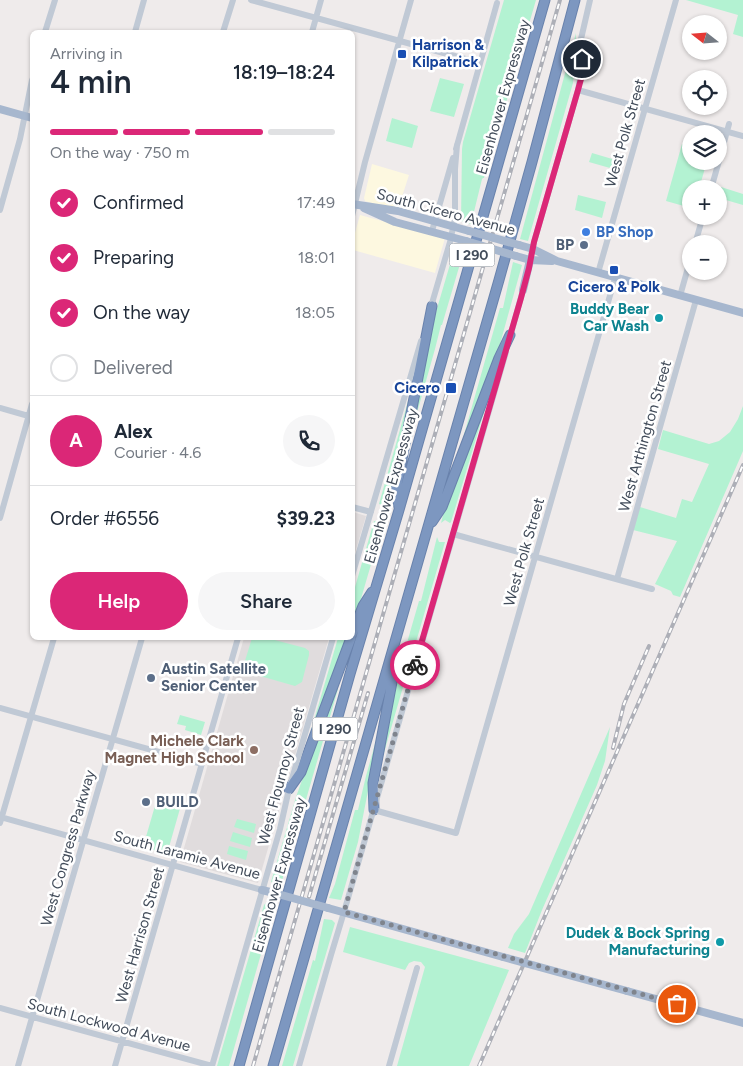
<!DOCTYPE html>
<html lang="en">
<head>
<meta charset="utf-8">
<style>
	body { margin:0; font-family:Figtree,sans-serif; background:#f6f6f7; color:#1f2937; height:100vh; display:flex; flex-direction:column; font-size:19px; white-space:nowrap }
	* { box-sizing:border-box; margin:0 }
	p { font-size:16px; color:#747a83 }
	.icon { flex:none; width:28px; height:28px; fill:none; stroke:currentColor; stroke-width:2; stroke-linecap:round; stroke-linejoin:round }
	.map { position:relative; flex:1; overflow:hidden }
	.drawer { position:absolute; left:30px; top:30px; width:325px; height:610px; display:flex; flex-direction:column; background:#fff; border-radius:8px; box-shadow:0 1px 4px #0004 }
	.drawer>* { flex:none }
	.needle { width:32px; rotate:287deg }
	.buttons { position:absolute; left:682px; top:15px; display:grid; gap:10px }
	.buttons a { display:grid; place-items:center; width:45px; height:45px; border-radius:50%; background:#fff; box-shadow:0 1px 4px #0004; font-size:25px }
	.pin { position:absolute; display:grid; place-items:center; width:42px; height:42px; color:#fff; margin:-21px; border:2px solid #fff; border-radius:50%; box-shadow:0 1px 5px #0007 }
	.courier { position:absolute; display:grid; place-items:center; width:50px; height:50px; margin:-25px; border:4px solid #db2777; border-radius:50%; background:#fff; color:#222; box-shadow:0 1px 6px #0007 }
	.head em { font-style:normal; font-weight:600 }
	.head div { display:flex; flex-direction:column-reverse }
	.head { display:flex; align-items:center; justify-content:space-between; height:85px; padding:0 20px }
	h1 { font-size:32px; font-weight:600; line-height:38px }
	.bar { display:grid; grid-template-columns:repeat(4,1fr); gap:8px 5px; align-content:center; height:60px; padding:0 20px }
	.bar i { height:6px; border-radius:4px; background:#e0e1e3 }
	.bar .current { background:#db2777 }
	.bar p { grid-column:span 4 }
	.line { display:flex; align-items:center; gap:12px; padding:0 20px; border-top:1px solid #e0e1e3 }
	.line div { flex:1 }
	.round { display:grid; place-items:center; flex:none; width:52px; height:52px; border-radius:26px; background:#f6f6f7 }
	ol { padding:0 20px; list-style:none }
	li { display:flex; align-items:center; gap:15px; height:55px }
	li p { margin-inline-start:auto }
	li .icon { padding:5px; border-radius:50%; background:#db2777; color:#fff; stroke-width:4 }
	li:last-child { color:#747a83 }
	li i { width:28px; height:28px; border:2px solid #e0e1e3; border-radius:50% }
	.cta { display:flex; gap:10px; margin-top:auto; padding:10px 20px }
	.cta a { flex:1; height:58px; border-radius:30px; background:#db2777; color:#fff; font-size:20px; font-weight:600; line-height:58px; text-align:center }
	.cta a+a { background:#f6f6f7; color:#1f2937 }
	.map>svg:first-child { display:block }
</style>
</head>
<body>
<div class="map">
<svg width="743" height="1066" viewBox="0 0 743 1066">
	<rect width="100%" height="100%" fill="#efebeb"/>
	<path fill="#fdf8e0" d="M372,164L409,175L398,209L379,205L365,201L364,198Z
		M360,215L445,238L435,273L353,250V240Z"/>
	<path fill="#e0dcdd" d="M353,512L366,516L353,560Z
		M244,638H329L258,883L180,862Z"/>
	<path fill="#b3f2d2" d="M504,0H536L484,178H483L482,179L471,224L461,221L462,149L463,142Z
		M686,0H743V37L733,34L738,15Z
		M576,33L575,64L573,83L528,241L520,239Z
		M440,78L464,84L454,117L430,111Z
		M392,118L418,126L412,148L386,141Z
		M682,144L691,147V161H707L699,189H691V208L666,201Z
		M592,153L619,161L617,170L589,162Z
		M721,187L743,194V205L719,198Z
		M578,195L606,202L602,218L575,210Z
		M456,244L465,247L442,325H441L435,349L415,420H413L426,355H427L433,322Z
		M513,262L522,265L500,344L465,439L463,438L500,308H503Z
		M416,373L393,489L387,511L384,506L379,504Z
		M491,389L451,522L450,523L445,520L441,523L444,511Z
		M743,406V451L680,597L673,595L671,591L655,584L677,541L633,530L640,507L676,518L682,499L692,502L709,464L658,449L663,430L709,444L719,441L730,432L738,419Z
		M384,520L353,626V594L374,521L381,522Z
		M437,537L439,542H445L381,763L394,688L419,601H421Z
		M252,638H267L305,648L309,651V655L302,682L295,686L250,673L246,671L244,664Z
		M338,638H348L305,751Z
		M335,688L338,689L292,848H290L281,885L271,882L296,797Z
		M180,715L205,722L201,735L185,730L186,726L177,724Z
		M382,719L358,842L341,900L329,898L335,884L355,810H358L366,776Z
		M610,727L605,761L597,785L542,910L525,953L508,948L514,934L529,914Z
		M157,799L161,802L164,800L172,804L181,805L167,854L143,847Z
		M237,819L256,824L254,833L234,827Z
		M233,832L252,838L250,847L230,841Z
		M229,846L248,851L246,860L227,854Z
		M266,903L275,905L229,1066H217L264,905Z
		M324,919L332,920L335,923L293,1066H282L313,960L315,961Z
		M350,927L509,970L469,1066H397L425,967L421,962L414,961L409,963L405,970L343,952Z"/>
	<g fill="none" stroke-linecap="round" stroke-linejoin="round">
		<g stroke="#6982ac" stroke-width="11">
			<path id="highway" d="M399,507L396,490L432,306
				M432,522L442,507L499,358L510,335
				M352,634L363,606L372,592
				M289,789L301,772L351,638
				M374,810L373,783L392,682L390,664
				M239,1066L350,674L399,510L545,0
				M273,1066L499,280L532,162L575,0"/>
		</g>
		<path stroke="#c0c9d5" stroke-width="6" d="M251,0L480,63
			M45,32L55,0
			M135,32L144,0
			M223,32L233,0
			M312,32L321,0
			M578,90L743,136
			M456,149L497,3
			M719,161L729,124
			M711,189L719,161
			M0,210L20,139L32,80
			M352,216L365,162L411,0
			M432,231L453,158
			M695,244L703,216
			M530,260L534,242L578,90L582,69L581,39L590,0
			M598,273L676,0
			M680,296L691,257
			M430,310L450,242L455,218V169L457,145
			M510,337L523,290
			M0,408L32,417
			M352,507L371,512
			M0,518L32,404
			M453,534L652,589
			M352,576L421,341
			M617,579L696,300
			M0,708L202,764
			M374,810L456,833L615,278
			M0,817L262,890
			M0,823L54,638
			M0,1008L212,1066
			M18,1066L142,638
			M115,1066L238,638
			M212,1066L280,829L289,789L333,638
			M299,1066L331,955L344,912L506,352
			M389,1066L417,968"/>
		<path stroke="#a7b7ce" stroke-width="8" d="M0,109L32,118
			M352,204L398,211L469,231
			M364,208L395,222L466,241
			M519,245L533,249L557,261L743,313
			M516,256L530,260L552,261
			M523,290L530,260
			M262,890L278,894
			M328,908L503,957
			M627,991L743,1023"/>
		<use href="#highway" stroke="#7d97c0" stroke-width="9"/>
		<g stroke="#adafb7" stroke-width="4">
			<path id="rail" d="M613,748L624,704L649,646
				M309,897L368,693
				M253,1066L560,0
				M479,1066L743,465"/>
		</g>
		<use href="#rail" stroke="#fff" stroke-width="2" stroke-dasharray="5.5" stroke-linecap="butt"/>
		<path stroke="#a7b7ce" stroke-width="8" d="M469,231L519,245
			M466,241L516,256
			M278,894L328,908
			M503,957L627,991"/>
	</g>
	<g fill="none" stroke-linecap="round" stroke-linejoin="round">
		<path stroke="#7f848d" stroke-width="5" stroke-dasharray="0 9" d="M415,665L344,912L677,1004"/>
		<path stroke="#db2777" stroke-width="6" d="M415,665L521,298L529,268L534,242L578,90L581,79L582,59"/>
	</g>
	<g fill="#1a4fb4" stroke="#fff" stroke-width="2">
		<rect x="397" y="49" width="10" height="10" rx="2.5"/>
		<rect x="609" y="265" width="10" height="10" rx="2.5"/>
		<rect x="445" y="382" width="12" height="12" rx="2.5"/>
	</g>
	<circle fill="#3f7fe0" stroke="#fff" stroke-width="2" cx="586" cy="232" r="5"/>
	<g fill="#5c6f8a" stroke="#fff" stroke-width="2">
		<circle cx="584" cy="245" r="5"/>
		<circle cx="151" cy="678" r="5"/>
		<circle cx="146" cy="802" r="5"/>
	</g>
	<g fill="#0f9aa8" stroke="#fff" stroke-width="2">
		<circle cx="659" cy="318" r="5"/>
		<circle cx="720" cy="942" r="5"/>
	</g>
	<circle fill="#8d6e63" stroke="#fff" stroke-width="2" cx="254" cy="750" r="5"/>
	<g text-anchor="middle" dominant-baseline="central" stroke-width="5" stroke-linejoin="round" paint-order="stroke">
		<g fill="#fff" stroke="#7b828c" stroke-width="1">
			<rect x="449.5" y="243.5" width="45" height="23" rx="4"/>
			<rect x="312.5" y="717.5" width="45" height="23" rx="4"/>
		</g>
		<g font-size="14" font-weight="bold" fill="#424c5a">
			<text x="472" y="255">I 290</text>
			<text x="335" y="729">I 290</text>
		</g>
		<g font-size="15" font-weight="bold" fill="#164399" stroke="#fff" text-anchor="start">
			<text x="412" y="45">Harrison &amp;<tspan x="412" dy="17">Kilpatrick</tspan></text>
			<text x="614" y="287" text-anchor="middle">Cicero &amp; Polk</text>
			<text x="440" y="388" text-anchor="end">Cicero</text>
		</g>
		<g font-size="15" fill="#424c5a" stroke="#fff">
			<text transform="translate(503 97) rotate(-74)">Eisenhower Expressway</text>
			<text transform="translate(625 133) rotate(-74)">West Polk Street</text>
			<text transform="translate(446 212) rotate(15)">South Cicero Avenue</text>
			<text transform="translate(645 436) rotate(-74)">West Arthington Street</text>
			<text transform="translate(391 486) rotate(-74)">Eisenhower Expressway</text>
			<text transform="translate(524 552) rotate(-74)">West Polk Street</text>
			<text transform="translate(281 776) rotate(-75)">West Flournoy Street</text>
			<text transform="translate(68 848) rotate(-74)">West Congress Parkway</text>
			<text transform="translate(187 855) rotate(15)">South Laramie Avenue</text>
			<text transform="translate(279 875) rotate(-74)">Eisenhower Expressway</text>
			<text transform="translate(140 935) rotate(-74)">West Harrison Street</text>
			<text transform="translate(109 1025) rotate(15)">South Lockwood Avenue</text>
		</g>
		<g font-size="15" font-weight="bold" fill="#366cbe" stroke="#fff" text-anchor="start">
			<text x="596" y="232">BP Shop</text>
		</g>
		<g font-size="15" font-weight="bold" fill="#4e5e75" stroke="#fff" text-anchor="start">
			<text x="574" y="245" text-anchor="end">BP</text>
			<text x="161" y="669">Austin Satellite<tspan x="161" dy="17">Senior Center</tspan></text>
			<text x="156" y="802">BUILD</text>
		</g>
		<g font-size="15" font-weight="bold" fill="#0d838f" stroke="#fff" text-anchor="end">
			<text x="649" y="309">Buddy Bear<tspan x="649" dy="17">Car Wash</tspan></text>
			<text x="710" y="933">Dudek &amp; Bock Spring<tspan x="710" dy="17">Manufacturing</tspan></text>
		</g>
		<g font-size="15" font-weight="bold" fill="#785e54" stroke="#fff" text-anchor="end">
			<text x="244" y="741">Michele Clark<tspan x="244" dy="17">Magnet High School</tspan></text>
		</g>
	</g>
</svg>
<div class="buttons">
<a><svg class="needle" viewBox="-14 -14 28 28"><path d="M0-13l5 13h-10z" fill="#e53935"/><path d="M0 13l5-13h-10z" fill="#747a83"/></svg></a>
<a><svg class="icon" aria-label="locate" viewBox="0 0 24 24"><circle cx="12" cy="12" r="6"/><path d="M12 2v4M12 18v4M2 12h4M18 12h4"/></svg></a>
<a><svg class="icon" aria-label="layers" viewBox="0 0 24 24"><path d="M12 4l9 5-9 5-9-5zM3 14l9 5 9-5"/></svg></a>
<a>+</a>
<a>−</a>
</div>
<div class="pin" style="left:677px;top:1004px;background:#ea580c"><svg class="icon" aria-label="bag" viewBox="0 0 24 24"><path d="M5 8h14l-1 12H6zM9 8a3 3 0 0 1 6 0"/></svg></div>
<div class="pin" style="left:582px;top:59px;background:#1f2937"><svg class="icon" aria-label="home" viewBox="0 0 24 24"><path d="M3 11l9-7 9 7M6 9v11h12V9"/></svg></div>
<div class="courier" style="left:415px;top:665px"><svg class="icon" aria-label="bike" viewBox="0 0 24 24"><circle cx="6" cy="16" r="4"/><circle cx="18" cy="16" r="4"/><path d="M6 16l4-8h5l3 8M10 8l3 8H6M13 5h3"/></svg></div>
<section class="drawer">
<div class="head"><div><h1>4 min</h1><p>Arriving in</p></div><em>18:19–18:24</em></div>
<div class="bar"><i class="current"></i><i class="current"></i><i class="current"></i><i></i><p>On the way · 750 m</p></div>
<ol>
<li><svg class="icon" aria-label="check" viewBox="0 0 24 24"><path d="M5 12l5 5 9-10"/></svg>Confirmed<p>17:49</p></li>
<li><svg class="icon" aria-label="check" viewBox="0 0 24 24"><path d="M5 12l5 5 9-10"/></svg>Preparing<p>18:01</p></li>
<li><svg class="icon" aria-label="check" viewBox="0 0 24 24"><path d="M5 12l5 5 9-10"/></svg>On the way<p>18:05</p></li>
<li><i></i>Delivered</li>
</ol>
<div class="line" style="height:90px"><b class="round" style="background:#db2777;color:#fff">A</b><div><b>Alex</b><p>Courier · 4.6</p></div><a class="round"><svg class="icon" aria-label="phone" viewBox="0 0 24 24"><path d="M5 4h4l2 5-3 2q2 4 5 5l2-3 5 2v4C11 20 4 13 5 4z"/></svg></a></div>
<div class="line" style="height:65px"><div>Order #6556</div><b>$39.23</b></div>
<div class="cta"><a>Help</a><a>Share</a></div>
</section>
</div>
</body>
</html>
